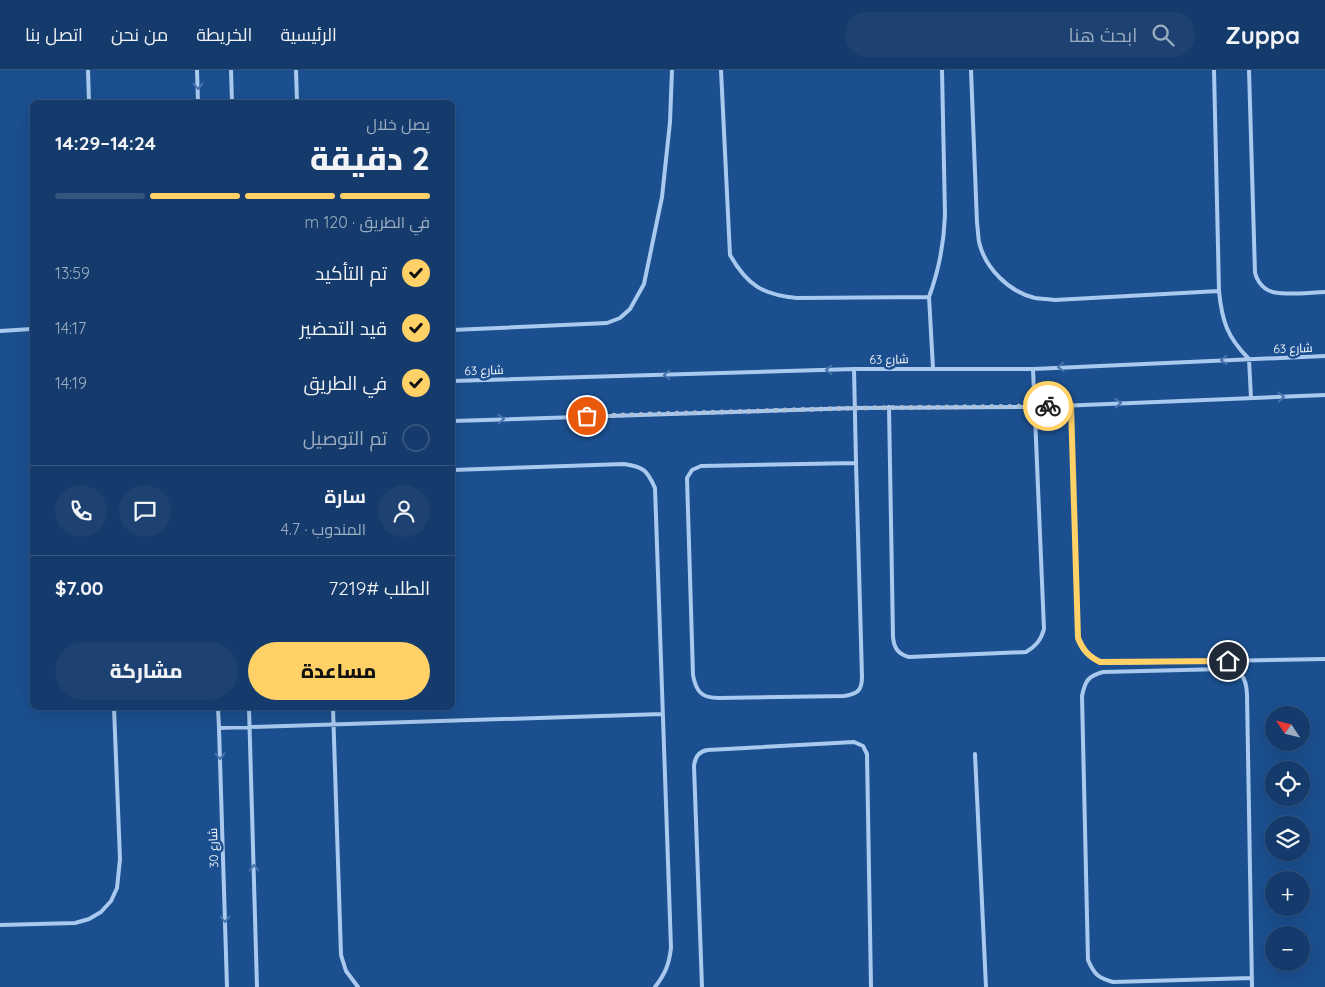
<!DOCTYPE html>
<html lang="ar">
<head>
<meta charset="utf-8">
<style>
	body { margin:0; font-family:Quicksand,Cairo,sans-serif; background:#1d4271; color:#f1f3f6; direction:rtl; height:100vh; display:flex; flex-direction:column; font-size:19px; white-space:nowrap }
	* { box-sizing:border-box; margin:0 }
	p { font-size:16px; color:#9dadc1 }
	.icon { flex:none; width:28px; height:28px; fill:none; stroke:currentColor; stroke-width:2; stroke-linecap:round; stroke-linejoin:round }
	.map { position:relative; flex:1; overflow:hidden; direction:ltr }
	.sheet { position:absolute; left:30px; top:30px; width:425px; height:610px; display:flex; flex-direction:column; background:#143b6b; border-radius:8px; box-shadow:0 5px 20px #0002,0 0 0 1px #33557e; direction:rtl }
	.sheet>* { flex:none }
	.needle { width:32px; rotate:305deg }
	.controls { position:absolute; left:1265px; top:636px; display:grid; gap:10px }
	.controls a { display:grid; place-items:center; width:45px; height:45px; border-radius:50%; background:#143b6b; box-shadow:0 5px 20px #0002,0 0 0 1px #33557e; font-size:25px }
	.pin { position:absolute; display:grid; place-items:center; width:42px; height:42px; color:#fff; margin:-21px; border:2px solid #fff; border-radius:50%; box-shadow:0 1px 5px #0007 }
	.courier { position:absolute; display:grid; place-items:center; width:50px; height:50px; margin:-25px; border:4px solid #ffd166; border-radius:50%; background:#fff; color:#222; box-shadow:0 1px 6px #0007 }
	.overview em { font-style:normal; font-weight:800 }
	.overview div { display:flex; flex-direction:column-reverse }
	.overview { display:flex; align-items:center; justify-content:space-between; height:85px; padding:0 25px }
	h1 { font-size:32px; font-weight:800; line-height:38px }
	.bar { display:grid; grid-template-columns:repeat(4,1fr); gap:8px 5px; align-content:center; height:60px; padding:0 25px }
	.bar i { height:6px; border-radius:4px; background:#33557e }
	.bar .on { background:#ffd166 }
	.bar p { grid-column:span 4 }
	.line { display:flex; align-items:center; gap:12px; padding:0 25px; border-top:1px solid #33557e }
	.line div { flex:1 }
	.round { display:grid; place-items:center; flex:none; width:52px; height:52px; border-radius:26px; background:#1d4271 }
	ol { padding:0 25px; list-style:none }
	li { display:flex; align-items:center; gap:15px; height:55px }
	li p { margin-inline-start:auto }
	li .icon { padding:5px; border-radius:50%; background:#ffd166; color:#111; stroke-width:4 }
	li:last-child { color:#9dadc1 }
	li i { width:28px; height:28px; border:2px solid #33557e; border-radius:50% }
	.cta { display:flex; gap:10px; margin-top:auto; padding:10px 25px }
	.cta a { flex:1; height:58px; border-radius:30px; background:#ffd166; color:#111; font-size:20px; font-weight:800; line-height:58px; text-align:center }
	.cta a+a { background:#1d4271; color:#f1f3f6 }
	header { display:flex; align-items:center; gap:30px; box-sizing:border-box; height:70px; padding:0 25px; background:#143b6b; border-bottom:1px solid #33557e }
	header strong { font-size:24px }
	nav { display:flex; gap:28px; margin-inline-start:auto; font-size:18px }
	.search { width:350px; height:45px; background:#1d4271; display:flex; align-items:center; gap:12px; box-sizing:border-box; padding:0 18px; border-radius:28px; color:#9dadc1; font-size:19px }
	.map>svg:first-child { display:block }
</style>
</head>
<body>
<header>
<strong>Zuppa</strong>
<div class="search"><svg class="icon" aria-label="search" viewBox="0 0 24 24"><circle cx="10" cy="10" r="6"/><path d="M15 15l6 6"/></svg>ابحث هنا</div>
<nav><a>الرئيسية</a><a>الخريطة</a><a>من نحن</a><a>اتصل بنا</a></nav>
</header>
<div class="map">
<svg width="1325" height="917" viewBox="0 0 1325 917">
	<rect width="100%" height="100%" fill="#1b4f8f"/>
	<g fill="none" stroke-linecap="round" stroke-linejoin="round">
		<path stroke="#a9c9ee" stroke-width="4" d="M88,0L89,32
			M197,0L198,32
			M231,0L232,32
			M296,0L297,32
			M721,0L730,185C747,215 763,225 797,228L929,227C939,200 944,173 945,145L942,0
			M971,0L977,153C978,159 978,166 979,172C985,198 1009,222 1035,228C1041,229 1048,229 1055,230L1219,221
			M1214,0L1219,221C1222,251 1227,267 1249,289L1251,328
			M1249,0L1255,203C1257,210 1260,215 1266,219C1277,227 1311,222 1325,222
			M929,227L933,298
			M452,260L607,253L620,248L630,239L644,214L662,127L670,52L672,0
			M0,261L32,259
			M854,299L856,393L701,396L692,400L687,408L693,605C696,622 702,628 719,628L844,626C857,624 862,621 862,607L856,393
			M452,311L854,299H1033L1325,286
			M1071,335L1078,568C1085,586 1092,591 1111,593L1325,589
			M889,337L893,567C894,578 898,584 909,587L1026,582C1036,576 1041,570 1044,559L1033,299
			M452,351L855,338L1035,337L1325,325
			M452,400L624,394C644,397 647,400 655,418L671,878C669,895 665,904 655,917
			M218,638L219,658L227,917
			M249,638L257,917
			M333,638L341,885L346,901L358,917
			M219,658L663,644
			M975,684L986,917
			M0,855L75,853L89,849L101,842L111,831L117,818L120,789L114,638
			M1252,908L1113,912C1098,908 1094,904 1088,890L1082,626C1085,611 1088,606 1103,602L1223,599C1241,600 1246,606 1247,624L1252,917
			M702,917L694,696C695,687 699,681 708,680L854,672L863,676L867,684L871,917"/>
	</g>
	<defs><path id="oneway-chevron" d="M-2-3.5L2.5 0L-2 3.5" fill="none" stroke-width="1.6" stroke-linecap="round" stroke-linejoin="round" transform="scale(1.25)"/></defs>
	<g stroke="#4674ac">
		<use href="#oneway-chevron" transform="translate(198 16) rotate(88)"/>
		<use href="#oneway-chevron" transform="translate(1224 290) rotate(178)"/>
		<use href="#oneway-chevron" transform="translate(1061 297) rotate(178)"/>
		<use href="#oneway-chevron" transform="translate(829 300) rotate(178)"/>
		<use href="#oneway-chevron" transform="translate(667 305) rotate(178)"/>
		<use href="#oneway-chevron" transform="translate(1281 327) rotate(-2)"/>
		<use href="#oneway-chevron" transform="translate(1118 333) rotate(-2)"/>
		<use href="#oneway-chevron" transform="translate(501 349) rotate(-2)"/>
		<use href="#oneway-chevron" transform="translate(220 686) rotate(88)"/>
		<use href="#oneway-chevron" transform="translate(254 798) rotate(-92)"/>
		<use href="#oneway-chevron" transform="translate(225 849) rotate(88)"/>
	</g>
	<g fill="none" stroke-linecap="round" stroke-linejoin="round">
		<path stroke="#afc1d8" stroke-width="5" stroke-dasharray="0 9" d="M587,346L855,338L1048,336"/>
		<path stroke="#ffd166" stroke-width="6" d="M1048,336L1071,335L1078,568C1083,580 1088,586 1100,592L1228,591"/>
	</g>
	<g text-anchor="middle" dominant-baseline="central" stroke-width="5" stroke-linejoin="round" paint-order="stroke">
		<g font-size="12" fill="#fff" stroke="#1b4f8f">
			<text transform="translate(1293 278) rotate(-2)">شارع 63</text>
			<text transform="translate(889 289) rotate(-1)">شارع 63</text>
			<text transform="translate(484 300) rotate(-2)">شارع 63</text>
			<text transform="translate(213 778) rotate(-92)">شارع 30</text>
		</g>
	</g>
</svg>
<div class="controls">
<a><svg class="needle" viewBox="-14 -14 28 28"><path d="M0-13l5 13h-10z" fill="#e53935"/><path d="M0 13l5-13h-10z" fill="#9dadc1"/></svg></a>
<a><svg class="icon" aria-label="locate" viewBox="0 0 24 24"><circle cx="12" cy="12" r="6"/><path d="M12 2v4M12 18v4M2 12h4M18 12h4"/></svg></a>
<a><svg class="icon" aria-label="layers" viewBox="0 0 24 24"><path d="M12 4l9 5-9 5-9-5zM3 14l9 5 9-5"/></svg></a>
<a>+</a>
<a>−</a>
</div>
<div class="pin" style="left:587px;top:346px;background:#ea580c"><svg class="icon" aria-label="bag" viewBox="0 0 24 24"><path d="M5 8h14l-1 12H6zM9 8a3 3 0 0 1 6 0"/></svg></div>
<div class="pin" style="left:1228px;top:591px;background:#1f2937"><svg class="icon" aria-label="home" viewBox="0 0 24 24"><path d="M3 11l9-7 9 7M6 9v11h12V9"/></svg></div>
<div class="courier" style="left:1048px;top:336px"><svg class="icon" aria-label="bike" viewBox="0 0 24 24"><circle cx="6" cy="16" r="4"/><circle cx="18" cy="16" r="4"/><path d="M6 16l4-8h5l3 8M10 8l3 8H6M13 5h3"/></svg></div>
<section class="sheet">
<div class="overview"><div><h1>2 دقيقة</h1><p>يصل خلال</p></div><em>14:24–14:29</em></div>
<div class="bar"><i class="on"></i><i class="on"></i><i class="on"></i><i></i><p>في الطريق · 120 m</p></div>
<ol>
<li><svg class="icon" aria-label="check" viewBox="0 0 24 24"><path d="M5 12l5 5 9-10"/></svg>تم التأكيد<p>13:59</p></li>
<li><svg class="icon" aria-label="check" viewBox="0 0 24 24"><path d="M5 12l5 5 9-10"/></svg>قيد التحضير<p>14:17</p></li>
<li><svg class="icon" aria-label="check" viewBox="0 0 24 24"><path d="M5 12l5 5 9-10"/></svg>في الطريق<p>14:19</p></li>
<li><i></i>تم التوصيل</li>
</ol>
<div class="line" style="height:90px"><a class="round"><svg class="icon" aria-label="person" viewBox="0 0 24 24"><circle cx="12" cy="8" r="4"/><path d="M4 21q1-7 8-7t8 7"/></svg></a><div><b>سارة</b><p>المندوب · 4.7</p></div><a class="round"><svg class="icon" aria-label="chat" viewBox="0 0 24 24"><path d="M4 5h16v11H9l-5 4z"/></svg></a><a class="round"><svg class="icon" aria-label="phone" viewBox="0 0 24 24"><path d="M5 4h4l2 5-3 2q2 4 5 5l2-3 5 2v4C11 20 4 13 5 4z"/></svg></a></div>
<div class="line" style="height:65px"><div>الطلب #7219</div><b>$7.00</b></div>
<div class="cta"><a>مساعدة</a><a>مشاركة</a></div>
</section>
</div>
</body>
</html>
